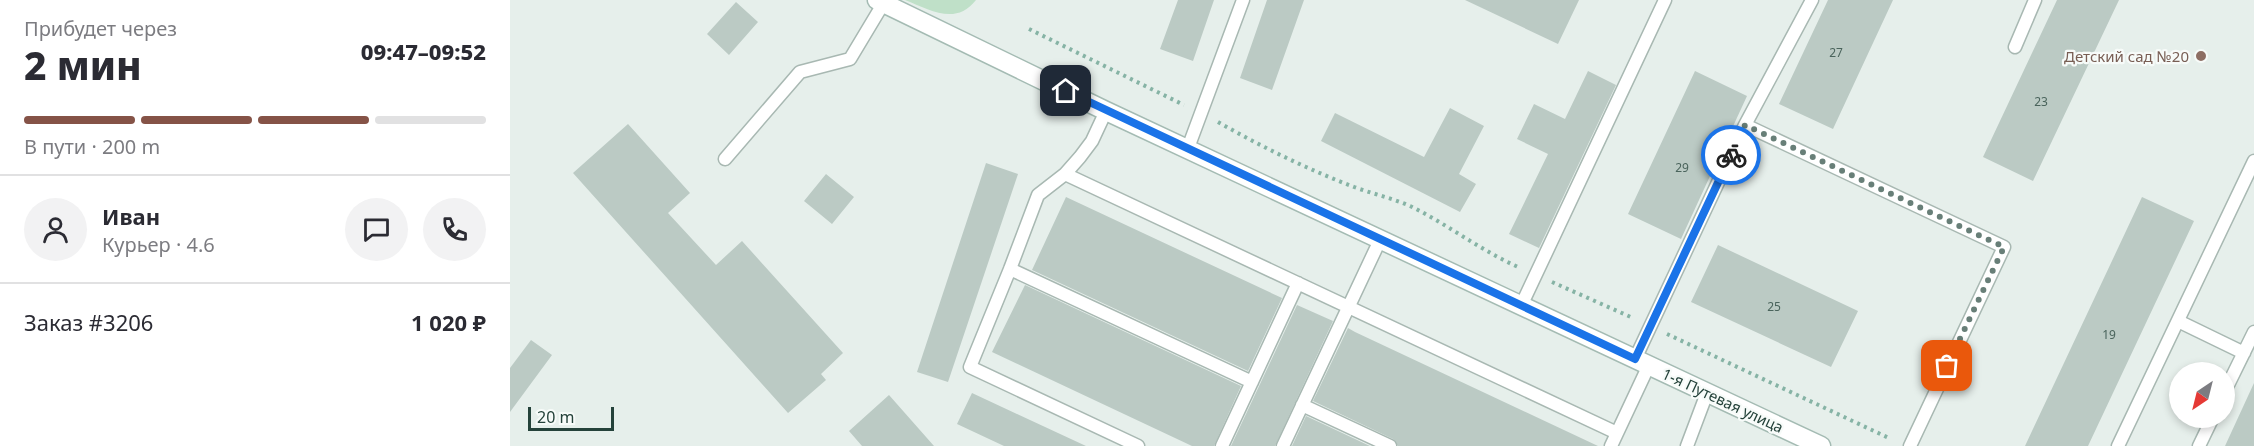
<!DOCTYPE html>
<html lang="ru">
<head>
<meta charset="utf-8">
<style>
	body { margin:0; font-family:"Noto Sans",sans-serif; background:#f2f2f3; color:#2b2b33; height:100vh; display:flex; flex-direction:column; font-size:22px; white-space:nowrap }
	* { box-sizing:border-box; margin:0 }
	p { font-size:20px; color:#7c7c81 }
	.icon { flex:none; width:33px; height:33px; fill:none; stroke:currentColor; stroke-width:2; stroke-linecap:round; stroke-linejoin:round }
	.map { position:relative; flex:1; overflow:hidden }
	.drawer { display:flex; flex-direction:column; background:#fff; width:510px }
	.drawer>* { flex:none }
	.needle { width:39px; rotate:215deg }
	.tools { position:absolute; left:1659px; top:362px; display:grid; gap:12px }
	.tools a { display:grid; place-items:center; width:66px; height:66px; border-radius:50%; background:#fff; box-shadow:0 3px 9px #0003; font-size:30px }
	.scale { position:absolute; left:18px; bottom:15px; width:86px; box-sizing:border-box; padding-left:6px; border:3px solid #24423a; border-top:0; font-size:16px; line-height:21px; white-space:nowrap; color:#24423a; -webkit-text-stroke:4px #f7fbf9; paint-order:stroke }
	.pin { position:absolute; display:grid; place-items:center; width:51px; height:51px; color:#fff; margin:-26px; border-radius:12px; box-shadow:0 3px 9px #0006 }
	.courier { position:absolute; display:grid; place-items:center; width:60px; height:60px; margin:-30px; border:4px solid #1a73e8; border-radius:50%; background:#fff; color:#222; box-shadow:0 2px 8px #0007 }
	.head em { font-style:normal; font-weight:800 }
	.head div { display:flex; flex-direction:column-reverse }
	.head { display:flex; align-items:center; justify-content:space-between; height:102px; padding:0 24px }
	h1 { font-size:39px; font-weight:800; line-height:45px }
	.bar { display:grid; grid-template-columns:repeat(4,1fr); gap:9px 6px; align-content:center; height:72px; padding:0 24px }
	.bar i { height:8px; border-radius:4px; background:#e1e1e2 }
	.bar .selected { background:#855347 }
	.bar p { grid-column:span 4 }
	.line { display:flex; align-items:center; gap:15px; padding:0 24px; border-top:2px solid #e1e1e2 }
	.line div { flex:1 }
	.round { display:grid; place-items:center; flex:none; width:63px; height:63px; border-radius:32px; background:#f2f2f3 }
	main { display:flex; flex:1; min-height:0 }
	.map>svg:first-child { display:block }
</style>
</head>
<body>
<main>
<section class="drawer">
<div class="head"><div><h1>2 мин</h1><p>Прибудет через</p></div><em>09:47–09:52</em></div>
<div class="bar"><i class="selected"></i><i class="selected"></i><i class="selected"></i><i></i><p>В пути · 200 m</p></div>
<div class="line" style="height:108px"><a class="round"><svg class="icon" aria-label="person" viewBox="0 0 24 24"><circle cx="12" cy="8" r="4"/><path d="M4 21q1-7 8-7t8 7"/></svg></a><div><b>Иван</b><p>Курьер · 4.6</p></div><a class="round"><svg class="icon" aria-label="chat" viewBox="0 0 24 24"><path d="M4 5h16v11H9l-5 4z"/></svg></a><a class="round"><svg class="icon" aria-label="phone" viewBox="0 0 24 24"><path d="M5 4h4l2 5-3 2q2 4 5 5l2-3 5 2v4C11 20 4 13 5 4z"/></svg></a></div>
<div class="line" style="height:78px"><div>Заказ #3206</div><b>1 020 ₽</b></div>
</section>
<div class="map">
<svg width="1744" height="446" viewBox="0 0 1744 446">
	<rect width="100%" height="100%" fill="#e6efeb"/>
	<path fill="#bfe0c8" d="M395,0H466C446,26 420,10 395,0Z"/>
	<path fill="#bbcac4" d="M668,0H704L683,61L650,49Z
		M757,0H794L762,90L730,78Z
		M955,0H1069L1048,44Z
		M1318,0H1383L1323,129L1269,104Z
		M1547,0H1609L1523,181L1473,157Z
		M226,2L248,22L219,55L197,34Z
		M1078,71L1106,85L1029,248L999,234L1038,154L1007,139L1024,104L1055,119Z
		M1185,71L1237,96L1171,239L1118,214Z
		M940,108L974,126L949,174L966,184L950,212L811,141L825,113L914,157Z
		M118,124L180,193L158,213L206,265L232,241L333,353L311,374L316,380L278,413L63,173Z
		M476,163L508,174L438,382L407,372Z
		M316,174L344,197L322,224L294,201Z
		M556,197L772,298L738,371L522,270Z
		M1632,197L1684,221L1578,446H1515Z
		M1208,245L1348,311L1321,367L1181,302Z
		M515,285L731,386L704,446H682L482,352Z
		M787,305L823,321L765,446H721Z
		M838,328L845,332L1088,446H888L883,439L803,401Z
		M21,340L42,355L0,412V368Z
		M1744,383V446H1715Z
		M462,393L576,446H494L447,424Z
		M379,395L424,446H352L339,431Z
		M796,416L860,446H782Z"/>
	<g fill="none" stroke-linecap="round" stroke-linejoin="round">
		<g stroke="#a8b8b2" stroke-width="15">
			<path id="lane" d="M1505,47L1525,0
				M596,111L582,141L570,157L555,174L528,195L500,269L460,367L628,446
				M1235,125L1494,247L1400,446
				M678,148L733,0
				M215,159L290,72L340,59L373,4
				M555,174L1107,433
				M500,269L742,382
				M1011,306L1155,0
				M1668,321L1734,353
				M1125,359L1235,125L1302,0
				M1714,393L1744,332
				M792,405L880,446
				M712,446L788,283
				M773,446L870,240
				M1101,446L1139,365
				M1177,446L1197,393
				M1608,446L1744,161
				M1689,446L1703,417"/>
		</g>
		<g stroke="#a4bbb3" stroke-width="21">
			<path id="secondary" d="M367,0L596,111L1311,446"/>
		</g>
		<path stroke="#86b3a5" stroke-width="4" stroke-dasharray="3 4.5" stroke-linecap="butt" d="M519,29L674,105
			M708,122C752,147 797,169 844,187C863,194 882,198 900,206C937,224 970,250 1008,267
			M1042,282L1123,318
			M1157,334L1381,439"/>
		<use href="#lane" stroke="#fff" stroke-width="12"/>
		<use href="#secondary" stroke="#fff" stroke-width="18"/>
	</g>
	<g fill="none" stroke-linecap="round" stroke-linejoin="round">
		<path stroke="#687f78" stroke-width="6" stroke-dasharray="0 10.8" d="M1221,155L1235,125L1494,247L1437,366"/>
		<path stroke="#1a73e8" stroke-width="8" d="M556,91L1125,359L1221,155"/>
	</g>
	<circle fill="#8d6e63" stroke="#f7fbf9" stroke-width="2" cx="1691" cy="56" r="6"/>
	<g text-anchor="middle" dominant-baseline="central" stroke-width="4.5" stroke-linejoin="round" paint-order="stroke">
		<g font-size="12" fill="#4a645c">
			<text x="1326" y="52">27</text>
			<text x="1531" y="101">23</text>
			<text x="1172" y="167">29</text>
			<text x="1264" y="306">25</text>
			<text x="1599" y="334">19</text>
		</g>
		<g font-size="15" fill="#785e54" stroke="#f7fbf9" text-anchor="end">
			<text x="1679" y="56">Детский сад №20</text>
		</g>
		<g font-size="15" fill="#24423a" stroke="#f7fbf9">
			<text transform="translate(1213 400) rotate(25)">1-я Путевая улица</text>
		</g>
	</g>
</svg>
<div class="tools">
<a><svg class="needle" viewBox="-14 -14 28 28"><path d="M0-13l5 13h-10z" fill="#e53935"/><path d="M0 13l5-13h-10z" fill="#7c7c81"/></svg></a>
</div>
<div class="scale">20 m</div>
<div class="pin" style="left:1437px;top:366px;background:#ea580c"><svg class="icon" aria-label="bag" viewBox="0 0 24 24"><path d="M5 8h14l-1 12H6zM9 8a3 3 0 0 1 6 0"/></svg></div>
<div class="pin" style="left:556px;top:91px;background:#1f2937"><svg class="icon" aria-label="home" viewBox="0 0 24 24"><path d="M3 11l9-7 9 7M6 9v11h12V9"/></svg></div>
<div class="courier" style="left:1221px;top:155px"><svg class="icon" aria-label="bike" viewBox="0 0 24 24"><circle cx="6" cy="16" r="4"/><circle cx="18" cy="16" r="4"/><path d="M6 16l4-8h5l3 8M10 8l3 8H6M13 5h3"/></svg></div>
</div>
</main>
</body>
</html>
